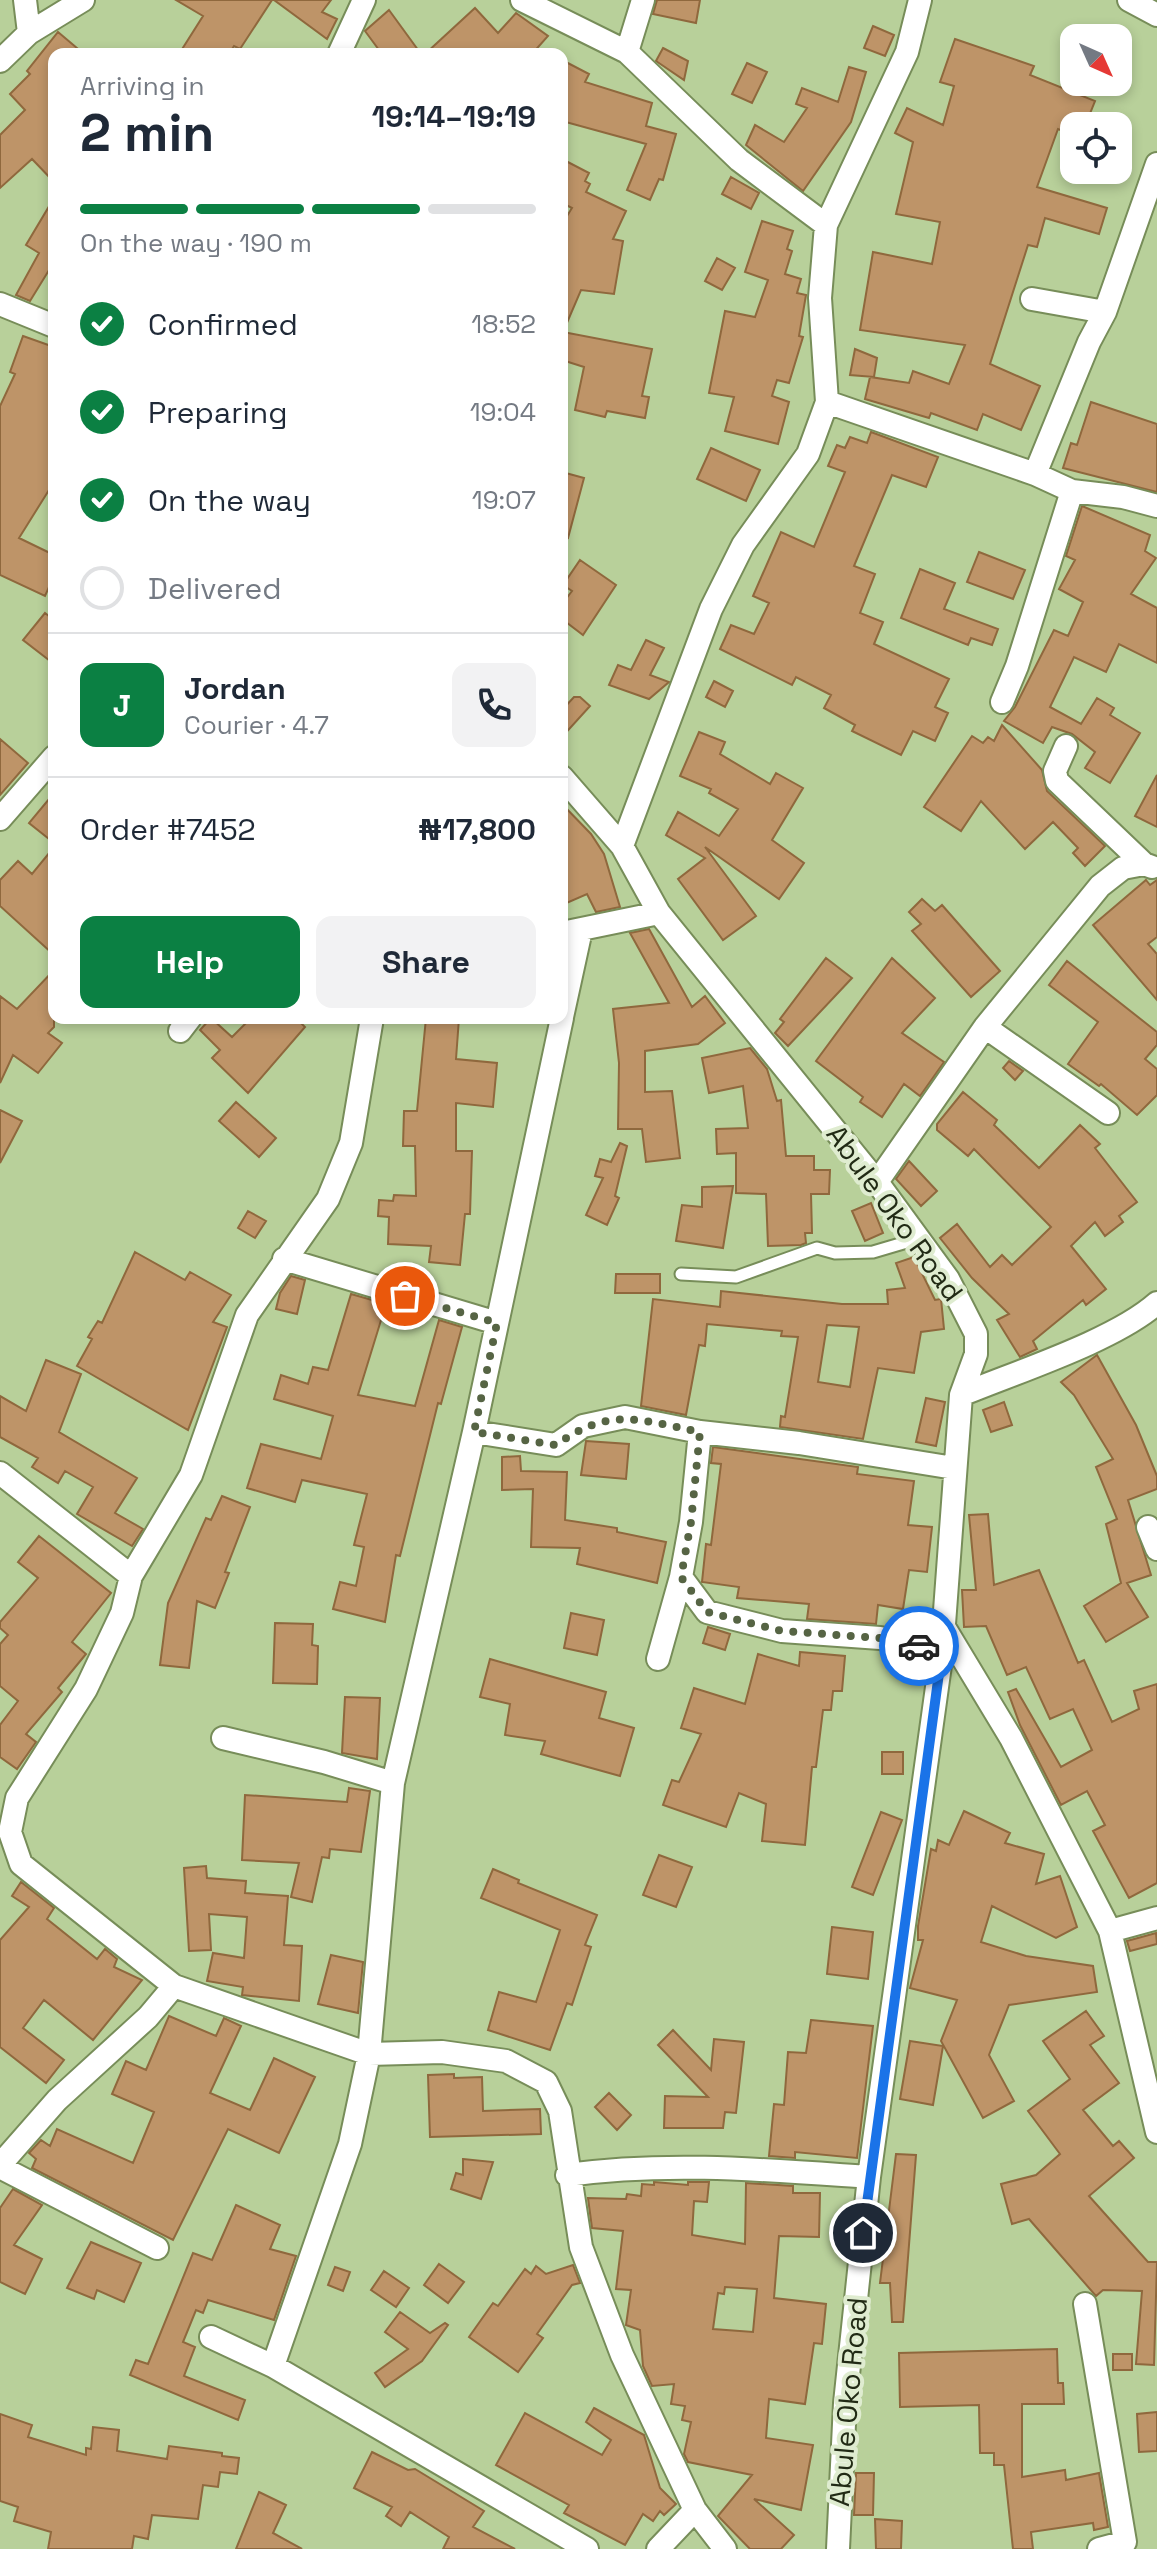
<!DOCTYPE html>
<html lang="en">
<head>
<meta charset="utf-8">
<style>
	body { margin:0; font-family:"Space Grotesk",sans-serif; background:#f2f2f3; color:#1f2937; height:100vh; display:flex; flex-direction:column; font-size:30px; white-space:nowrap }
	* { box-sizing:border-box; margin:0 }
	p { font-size:26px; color:#747a83 }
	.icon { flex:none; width:44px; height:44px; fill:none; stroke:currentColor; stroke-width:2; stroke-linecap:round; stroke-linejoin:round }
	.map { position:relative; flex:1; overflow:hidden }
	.panel { position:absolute; left:48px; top:48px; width:520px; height:976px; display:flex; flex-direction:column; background:#fff; border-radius:16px; box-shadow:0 4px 12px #0003 }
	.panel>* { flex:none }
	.needle { width:52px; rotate:135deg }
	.buttons { position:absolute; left:1060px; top:24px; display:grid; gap:16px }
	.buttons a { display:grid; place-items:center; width:72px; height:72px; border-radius:16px; background:#fff; box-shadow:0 4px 12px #0003; font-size:40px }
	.pin { position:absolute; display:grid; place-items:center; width:68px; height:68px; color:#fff; margin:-34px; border:4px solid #fff; border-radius:50%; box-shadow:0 2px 8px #0007 }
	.courier { position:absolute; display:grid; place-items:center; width:80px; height:80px; margin:-40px; border:6px solid #1a73e8; border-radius:50%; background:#fff; color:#222; box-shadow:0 2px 10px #0007 }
	.overview em { font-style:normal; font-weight:800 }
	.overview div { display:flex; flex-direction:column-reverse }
	.overview { display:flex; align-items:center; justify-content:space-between; height:136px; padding:0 32px }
	h1 { font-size:52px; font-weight:800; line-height:60px }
	.bar { display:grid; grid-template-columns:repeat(4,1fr); gap:12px 8px; align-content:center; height:96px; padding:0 32px }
	.bar i { height:10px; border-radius:6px; background:#e0e1e3 }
	.bar .active { background:#0b8043 }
	.bar p { grid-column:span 4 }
	.line { display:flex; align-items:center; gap:20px; padding:0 32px; border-top:2px solid #e0e1e3 }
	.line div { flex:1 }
	.round { display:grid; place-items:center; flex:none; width:84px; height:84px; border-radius:16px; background:#f2f2f3 }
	ol { padding:0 32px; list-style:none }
	li { display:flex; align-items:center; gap:24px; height:88px }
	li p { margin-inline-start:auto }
	li .icon { padding:8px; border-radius:50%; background:#0b8043; color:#fff; stroke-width:4 }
	li:last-child { color:#747a83 }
	li i { width:44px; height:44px; border:4px solid #e0e1e3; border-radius:50% }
	.cta { display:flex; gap:16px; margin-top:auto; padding:16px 32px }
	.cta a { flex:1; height:92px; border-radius:16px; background:#0b8043; color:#fff; font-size:32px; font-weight:800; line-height:92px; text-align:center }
	.cta a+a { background:#f2f2f3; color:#1f2937 }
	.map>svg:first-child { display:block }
</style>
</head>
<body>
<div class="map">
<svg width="1157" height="2549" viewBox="0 0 1157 2549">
	<rect width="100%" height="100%" fill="#b8d09a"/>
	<path fill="#be9468" stroke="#8f683d" stroke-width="2" fill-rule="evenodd" d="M176,0H272L240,49L234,46L229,54H179L203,16Z
		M274,0H331L322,12L337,19L327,39Z
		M657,0H700L696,23L653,14Z
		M475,8L498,33L516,13L548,36L532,54H425Z
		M389,10L421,54H382L365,31Z
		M873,26L894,35L885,56L864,48Z
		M58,32L84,54H54V182L32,159L0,188V135L25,110L10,94L30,74L27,71Z
		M955,39L1034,66L1030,75L1095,101L1085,126H1074V135L1058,129L1037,187L1107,208L1099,234L1045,218L1037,247L1028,245L990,364L1040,386L1021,430L983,414L977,430L931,413L929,418L865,399L870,377L909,383L913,371L949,384L965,345L860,330L873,252L932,264L940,222L896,214L913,142L895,133L907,108L943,125L954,86L940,82Z
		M663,48L688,61L684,80L656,61Z
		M562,60L589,74L585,82L652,103L646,126L676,134L663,180L659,179L650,200L627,190L646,144L562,121Z
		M747,63L767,72L752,103L732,94Z
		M849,67L866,72L851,122L803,191L746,145L755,125L784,142L807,108L796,104L802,88L838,102Z
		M562,159L589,173L585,181L590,184L586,192L626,211L613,239L623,241L614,294L581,290L563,332L652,349L642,396L649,397L645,418L607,411L605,417L575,410L584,367L562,360V224L572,208L562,203Z
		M731,177L759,193L751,209L722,194Z
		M54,198V262L30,301L16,295L39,253L26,245Z
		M762,221L793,231L787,249L792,251L785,274L801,279L797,293L806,295L799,336L803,337L789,383L777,380L772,396L789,402L778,444L725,431L734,397L709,393L725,311L755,317L768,280L745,272Z
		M717,258L735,268L722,290L705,281Z
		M23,336L54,347V482L19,538L54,555V576L45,596L0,575V406L15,374L10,372Z
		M855,349L877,358L874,377L850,375Z
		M1091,402L1157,424V492L1063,468L1071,443L1077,445Z
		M871,432L938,457L926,487L892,475L854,566L875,574L860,613L883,622L874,644L949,679L935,707L948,713L935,741L913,731L901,755L852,731L855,725L824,708L831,695L796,677L792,685L720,649L731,625L754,634L769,603L753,596L781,532L814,547L845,472L828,466L837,445L845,448L850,437L867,443Z
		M711,448L760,470L746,501L697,479Z
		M562,472L584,478L568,538L562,537Z
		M1082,506L1150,535L1145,551L1156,558L1131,594L1157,608V663L1119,644L1106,672L1074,657L1050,707L1081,724L1097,698L1114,708L1110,715L1140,733L1110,783L1085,768L1095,752L1072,734L1052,727L1043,743L1004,721L1015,707L1054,630L1068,636L1083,602L1059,589L1075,560L1066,556Z
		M979,552L1025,570L1013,599L967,582Z
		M580,560L616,585L583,635L562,619V604L572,591L563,585Z
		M920,569L955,583L944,609L998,629L992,645L971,638L968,645L901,618Z
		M45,613L54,620V664L23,640Z
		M646,640L664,648L650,675L669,682L649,699L609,685L618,665L631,670Z
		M714,681L733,691L725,707L706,697Z
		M574,697H580L590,706L562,737V710Z
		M1002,725L1042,770L1047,791L1105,846L1085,866L1073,853L1078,848L1053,822L1025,849L981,801L961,831L924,807L972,736L983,743L988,737L994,741Z
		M699,732L725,742L720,754L770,784L776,773L803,788L772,840L804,863L779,899L705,847L756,916L723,940L678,879L705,858L666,835L678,812L719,836L738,809L709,793L711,789L680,776Z
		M0,739L28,763L0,795Z
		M1157,775V827L1135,816Z
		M54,793V843L29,823Z
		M562,804L591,834L604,854L620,907L596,912L587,894L562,905Z
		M54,847V955L0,906V880L18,861L32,874Z
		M1146,880L1150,885L1157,880V937L1148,944L1157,954V1000L1093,925Z
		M922,899L935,911L942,905L1000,971L971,997L912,931L921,924L909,912Z
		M649,929L692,1007L705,996L725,1023L698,1044L645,1051V1092L672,1091L680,1158L646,1162L642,1129H618L619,1063L613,1009L669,1003L630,933Z
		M826,958L852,978L788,1046L775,1033L784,1022L780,1019Z
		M892,958L935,998L902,1033L944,1062L920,1096L904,1084L882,1117L860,1102L863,1097L816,1061Z
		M1067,961L1157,1032V1045L1145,1059L1157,1069V1095L1137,1115L1101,1084L1099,1086L1068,1064L1098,1022L1049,985Z
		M54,970V1027L48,1033L62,1043L38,1073L13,1055L0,1083V996L17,1009Z
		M211,1018L232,1037L251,1018H296L305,1027L248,1093L212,1058L220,1050L200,1030Z
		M426,1018H459L456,1059L497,1063L493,1107L456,1103V1151H472L470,1214H465L460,1265L429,1262L431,1246L388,1244L389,1217L378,1216L379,1200L393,1201L394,1195L416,1196L415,1146H403L404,1111H417Z
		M750,1048L767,1069L777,1101L781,1100L786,1156H814V1170H830L829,1194H811L812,1233H805L806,1243L801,1245L768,1246L766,1194L736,1193V1153L717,1154L716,1129L748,1128L743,1086L709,1093L702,1058Z
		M1009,1061L1023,1071L1015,1080L1003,1068Z
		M963,1092L997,1120L994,1125L1039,1168L1080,1125L1100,1144L1095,1148L1137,1202L1119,1216L1123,1222L1105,1236L1095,1222L1071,1246L1106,1289L1086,1305L1083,1300L1033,1341L1037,1349L1020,1357L997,1320L1009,1314L972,1278L940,1238L957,1224L990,1267L1002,1255L1012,1265L1051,1227L974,1149L968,1156L937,1130V1124Z
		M236,1102L276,1138L259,1157L219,1121Z
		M0,1110L22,1121L0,1163Z
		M620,1143L627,1146L615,1196L619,1198L607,1225L586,1215L603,1178L595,1176L600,1159L611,1162Z
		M909,1161L937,1191L921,1206L896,1179Z
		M733,1186L723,1248L676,1241L682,1205L702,1207V1187Z
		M871,1203L883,1233L865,1241L852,1211Z
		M248,1211L266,1221L255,1238L238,1228Z
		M135,1252L185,1280L190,1272L231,1295L213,1322L227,1327L188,1430L77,1366L92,1339L88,1337L98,1321L102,1323Z
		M914,1257L935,1300L941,1299L944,1329L921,1332L914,1373L878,1368L863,1439L780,1427L781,1416L785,1417L798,1337L781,1336L782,1331L707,1324L705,1346L699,1345L686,1415L641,1406L653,1299L720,1307L721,1291L842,1304H888L887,1290L905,1288L896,1263ZM827,1325L859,1327L850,1387L818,1382Z
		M616,1274H660V1293H615Z
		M291,1276L305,1280L297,1314L276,1309L280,1293Z
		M351,1294L386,1304L358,1395L415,1406L439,1320L462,1327L441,1404L438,1403L400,1556L396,1555L385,1622L333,1609L340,1582L356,1586L364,1547L354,1545L367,1494L302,1480L295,1502L247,1488L261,1444L321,1459L333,1416L274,1399L281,1375L308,1384L313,1367L328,1370Z
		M1097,1355L1136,1425L1157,1476V1489L1128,1500L1151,1575L1127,1583L1148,1617L1106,1642L1084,1606L1121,1583L1106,1524L1117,1519L1096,1467L1113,1459L1074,1395L1061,1382Z
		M46,1360L81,1374L59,1432L137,1478L115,1513L143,1529L132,1546L77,1514L93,1487L65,1471L58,1483L32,1467L38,1458L0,1437V1396L26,1411Z
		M926,1398L945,1402L936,1446L916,1442Z
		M1004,1402L1012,1425L991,1432L983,1410Z
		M586,1441L629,1444L626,1479L581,1475Z
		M713,1447L858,1467L857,1474L914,1481L908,1525L932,1527L927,1572L909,1570L903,1609L878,1605L876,1624L807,1619L809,1604L737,1598L739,1587L702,1582L706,1544L711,1545L721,1464L711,1463Z
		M520,1456L521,1471L567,1472L565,1520L617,1528V1532L666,1542L657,1583L577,1564L580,1548L531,1547L533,1489L502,1490V1457Z
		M222,1496L250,1507L225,1572L229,1573L215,1608L197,1601L189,1668L160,1665L168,1603L206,1518L211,1520Z
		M988,1514L994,1585L1039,1570L1078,1663L1084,1660L1112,1722L1139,1709L1134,1691L1157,1684V1883L1129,1898L1093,1831L1105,1825L1087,1791L1061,1805L1020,1725L1008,1692L1016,1689L1061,1767L1092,1750L1073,1709L1050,1719L1026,1667L1007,1675L986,1626L964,1627L962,1590H976L969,1515Z
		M39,1536L111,1593L72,1642L86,1654L58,1688L62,1692L26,1734L36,1742L17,1769L0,1757V1725L18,1701L0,1686V1644L8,1635L0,1628V1622L38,1578L18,1562Z
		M571,1613L604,1620L597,1655L564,1648Z
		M275,1623L313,1624L312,1645L318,1646L317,1684L273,1683Z
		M708,1627L730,1634L725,1650L703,1643Z
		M800,1652L845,1656L842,1691H833L831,1710H823L816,1767H812L805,1845L762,1841L766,1804L739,1793L726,1827L663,1805L672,1780L679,1782L701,1734L681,1728L694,1688L745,1704L758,1654L799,1666Z
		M490,1659L606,1692L599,1718L634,1728L620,1776L541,1754L545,1741L505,1735L510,1704L480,1697Z
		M345,1697L380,1698L377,1759L342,1753Z
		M882,1752H903V1774H882Z
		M349,1788L370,1791L361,1852L330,1849L329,1858L322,1857L312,1902L291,1897L299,1863L242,1860L245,1795L347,1802Z
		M964,1811L1010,1833L1005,1843L1044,1854L1036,1884L1060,1876L1077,1927L1056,1938L992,1906L981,1942L1026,1956L1093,1966L1097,1992L1009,2005L989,2055L1014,2101L983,2118L941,2041L957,2000L910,1988L923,1940H918V1926L931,1849L936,1851L938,1840L949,1845Z
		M881,1812L902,1820L873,1895L852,1887Z
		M659,1855L692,1867L676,1907L643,1895Z
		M206,1866L207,1878L246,1881L245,1893L288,1896L284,1945L302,1946L299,2001L242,1995L243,1987L207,1981L213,1953L244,1958L247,1917L209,1914L211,1950L189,1951L184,1868Z
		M493,1869L519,1880L518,1883L597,1915L585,1945L591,1947L572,2005L567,2003L550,2050L488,2030L499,1992L536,2002L560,1930L481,1898Z
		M21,1882L54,1908L47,1919L97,1959L105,1949L117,1959L114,1967L142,1980L93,2040L44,2000L23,2028L64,2060L46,2083L0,2047V1940L29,1907L12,1896Z
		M832,1927L873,1932L868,1979L827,1974Z
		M1156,1933L1157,1944L1130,1951L1127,1941Z
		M331,1955L363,1962L358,2013L318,2004Z
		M1086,2011L1104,2036L1090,2045L1119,2083L1083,2110L1113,2146L1119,2141L1134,2158L1089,2196L1148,2262H1157L1154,2365L1136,2364L1142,2291L1103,2290L1096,2296L1029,2219L1012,2224L1001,2184L1036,2175L1060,2154L1028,2111L1070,2079L1043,2041Z
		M169,2016L216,2036L224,2018L241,2026L210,2093L250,2110L274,2058L315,2077L279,2153L228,2129L173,2240L32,2168L36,2159L29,2153L41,2140L50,2146L57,2129L133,2163L154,2112L112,2094L126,2061L146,2070Z
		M811,2020L873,2026L857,2158L795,2152V2158L769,2156L774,2104L784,2105L788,2052L806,2053Z
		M673,2030L711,2070L714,2039L744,2042L736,2113L725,2112L723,2128H664L665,2096L708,2097L658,2045Z
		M910,2041L943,2046L933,2105L900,2099Z
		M454,2074V2078L482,2077L483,2111L540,2109L541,2134L430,2137L428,2075Z
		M609,2093L631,2115L617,2130L595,2107Z
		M896,2154L916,2155L903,2322H892L890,2283H880Z
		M463,2159L493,2162L481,2199L451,2189L456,2173L463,2175Z
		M654,2182L688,2185V2182H709L707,2202L694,2201L692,2235L745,2244L746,2183L793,2186V2193H820L819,2237L779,2236L774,2298L826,2304L822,2344L814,2343L805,2404L769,2399L766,2438L813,2445L801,2510L754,2499L794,2535L781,2549H750L718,2516L752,2475L688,2462L684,2454L691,2422L682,2420L685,2406L671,2404L674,2384L652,2386L643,2366L640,2330L626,2325L631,2290L616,2289L623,2231L592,2228L588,2198L626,2199L627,2194L641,2196L642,2184L654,2185ZM725,2287L757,2289L753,2332L713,2329L718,2293L724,2294Z
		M13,2189L42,2205L14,2245L42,2259L25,2294L0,2282V2208Z
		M236,2205L280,2225L270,2249L296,2256L274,2320L208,2300L203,2313L196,2310L183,2342L195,2347L184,2376L245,2400L238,2420L130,2375L136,2360L148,2364L193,2253L212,2260Z
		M91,2242L141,2263L124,2302L97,2290L94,2299L67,2288Z
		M439,2264L464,2282L448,2303L424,2285Z
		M573,2265L580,2283L572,2285L537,2334L543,2338L518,2372L469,2337L493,2303L498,2306L525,2269L531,2274L536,2266L546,2274Z
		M335,2267L350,2272L343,2291L328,2285Z
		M384,2271L409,2288L396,2307L371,2290Z
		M400,2312L430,2333L445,2323L448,2325L422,2361L385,2387L375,2373L408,2349L385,2332Z
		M1057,2349L1058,2383H1063L1064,2404H1022V2477L1065,2470L1066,2480L1099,2473L1108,2527L1094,2530L1093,2523L1031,2532L1033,2549H1013L1004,2465H994V2453H980L979,2405L900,2407L899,2353Z
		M1113,2354H1132V2370H1113Z
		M594,2408L644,2435L660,2488L676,2504L664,2515L660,2511L653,2521L643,2514L625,2545L564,2513L569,2505L496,2465L525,2413L602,2455L611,2440L586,2422Z
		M1157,2412V2451L1139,2452L1137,2414Z
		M0,2414L32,2425L28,2437L86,2455V2448L91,2449L93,2427L119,2430L117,2451L167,2459L169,2446L222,2453V2456L239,2458L237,2474L220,2472L218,2487L203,2485L198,2519L152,2515L148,2539L134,2536L132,2549H48L51,2532L14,2521L18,2507L0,2501Z
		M372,2452L408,2470L415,2469L484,2511L473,2527L515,2549H443L449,2537L410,2512L401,2526L386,2516L392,2507L354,2488Z
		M856,2473H874L873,2515H854Z
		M259,2492L286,2505L273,2533L302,2549H236Z
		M875,2519L902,2521L901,2549H876Z"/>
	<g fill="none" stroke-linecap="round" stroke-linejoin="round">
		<g stroke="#778d59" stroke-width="15">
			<path id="service" d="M681,1274L736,1277L817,1248L835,1253L873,1252L917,1239"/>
		</g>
		<g stroke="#778d59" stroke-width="26">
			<path id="minor" d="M25,0L29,33
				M522,0L627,52L739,160L826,225
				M1129,0L1157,15
				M627,52L643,0
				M339,54L364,0
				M0,61L29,33L83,0
				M1032,299L1105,312L1089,342L1035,474
				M0,304L54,326
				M1105,312L1157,164
				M827,402L1035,474L1072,491L1123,497L1157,506
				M1002,702L1017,666L1072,491
				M1066,746L1055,771L1057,781L1144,864L1152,867
				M562,777L622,846L659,913L877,1182L948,1279L976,1334V1354L961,1395L942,1651L869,2177L845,2403L838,2549
				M0,819L54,757
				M622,846L711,609L743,545L808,454L827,402L820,298L826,225L907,52L920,0
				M562,933L659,913
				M562,1017L581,930
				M985,1027L1108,1113
				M180,1031L190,1018
				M877,1182L985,1027L1100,886L1123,868L1144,864
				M284,1259L497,1323
				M961,1395C1016,1372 1114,1341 1157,1303
				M474,1432L556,1445L583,1426L625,1417L700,1432L799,1443L954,1468
				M700,1432L691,1522L681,1577L707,1612L782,1631L880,1638L942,1651
				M0,1473L131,1576L122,1613L86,1689L17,1798L10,1832L21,1864L174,1986L369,2054L442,2052L506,2061L546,2082L560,2111L581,2247L622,2355L695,2510L725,2549
				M1148,1527L1157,1549
				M131,1576L191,1475L247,1315L328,1199L351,1143L372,1018
				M944,1627L1011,1738L1110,1931L1157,2132
				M658,1659L681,1577
				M223,1738L324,1762L393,1783L369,2054L350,2144L273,2366
				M393,1783L474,1432L562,1018
				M1110,1931L1157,1918
				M0,2165L57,2100L148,2017L174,1986
				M0,2167L157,2248
				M567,2175C668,2161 767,2170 869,2177
				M1085,2304L1125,2542L1099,2549
				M211,2337L273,2366L587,2549
				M658,2549L695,2510"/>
		</g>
		<use href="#service" stroke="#fff" stroke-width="11"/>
		<use href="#minor" stroke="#fff" stroke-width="22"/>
	</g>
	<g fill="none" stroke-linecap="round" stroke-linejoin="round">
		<path stroke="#566444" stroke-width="8" stroke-dasharray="0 14.4" d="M405,1296L497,1323L474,1432L556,1445C610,1406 639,1420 700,1432L691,1522L681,1577L707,1612L782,1631L880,1638L919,1646"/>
		<path stroke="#1a73e8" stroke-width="10" d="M863,2233L942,1651L919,1646"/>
	</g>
	<g text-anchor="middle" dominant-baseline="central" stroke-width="8" stroke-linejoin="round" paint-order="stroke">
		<g font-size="28" fill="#212a15" stroke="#dfecd0">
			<text transform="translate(895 1213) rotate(54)">Abule Oko Road</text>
			<text transform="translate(848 2402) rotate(-85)">Abule Oko Road</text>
		</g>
	</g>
</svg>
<div class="buttons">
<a><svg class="needle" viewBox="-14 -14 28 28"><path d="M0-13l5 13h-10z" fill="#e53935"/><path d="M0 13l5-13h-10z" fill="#747a83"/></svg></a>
<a><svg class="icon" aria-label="locate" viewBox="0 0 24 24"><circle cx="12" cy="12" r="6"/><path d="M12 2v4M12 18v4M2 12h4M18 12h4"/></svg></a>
</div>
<div class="pin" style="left:405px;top:1296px;background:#ea580c"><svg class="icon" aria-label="bag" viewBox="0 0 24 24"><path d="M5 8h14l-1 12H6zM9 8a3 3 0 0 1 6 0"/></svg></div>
<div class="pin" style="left:863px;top:2233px;background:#1f2937"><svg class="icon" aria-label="home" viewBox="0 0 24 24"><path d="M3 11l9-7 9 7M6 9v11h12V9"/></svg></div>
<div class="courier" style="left:919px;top:1646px"><svg class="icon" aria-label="car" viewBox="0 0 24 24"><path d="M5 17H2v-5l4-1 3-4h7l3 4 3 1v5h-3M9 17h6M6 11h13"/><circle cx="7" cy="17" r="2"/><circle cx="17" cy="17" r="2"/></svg></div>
<section class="panel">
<div class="overview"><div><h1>2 min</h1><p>Arriving in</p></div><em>19:14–19:19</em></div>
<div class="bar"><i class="active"></i><i class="active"></i><i class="active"></i><i></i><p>On the way · 190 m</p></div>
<ol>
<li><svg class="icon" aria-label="check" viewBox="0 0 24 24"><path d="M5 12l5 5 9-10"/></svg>Confirmed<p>18:52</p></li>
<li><svg class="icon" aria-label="check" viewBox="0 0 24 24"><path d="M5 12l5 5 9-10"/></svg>Preparing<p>19:04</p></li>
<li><svg class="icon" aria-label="check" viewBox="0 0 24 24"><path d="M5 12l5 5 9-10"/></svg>On the way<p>19:07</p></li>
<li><i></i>Delivered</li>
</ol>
<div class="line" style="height:144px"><b class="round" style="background:#0b8043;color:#fff">J</b><div><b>Jordan</b><p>Courier · 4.7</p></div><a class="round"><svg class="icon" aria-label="phone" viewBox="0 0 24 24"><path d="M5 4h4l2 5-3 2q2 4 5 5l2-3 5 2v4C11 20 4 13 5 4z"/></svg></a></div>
<div class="line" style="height:104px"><div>Order #7452</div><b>₦17,800</b></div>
<div class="cta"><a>Help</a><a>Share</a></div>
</section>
</div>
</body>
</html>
